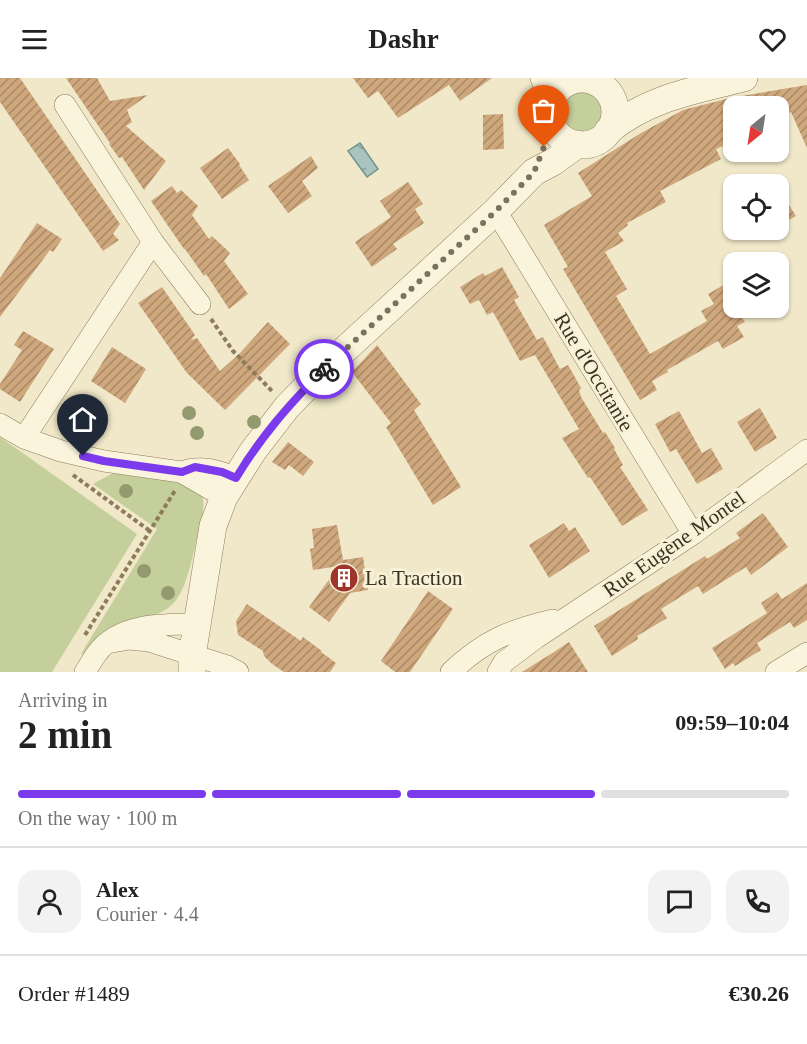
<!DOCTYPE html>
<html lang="en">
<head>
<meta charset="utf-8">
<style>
	body { margin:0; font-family:Georgia,serif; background:#f2f2f2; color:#222; height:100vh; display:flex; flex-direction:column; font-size:22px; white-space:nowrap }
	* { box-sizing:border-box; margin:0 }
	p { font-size:20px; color:#767676 }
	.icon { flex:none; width:33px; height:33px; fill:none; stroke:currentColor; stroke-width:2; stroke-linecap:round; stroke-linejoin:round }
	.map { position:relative; height:594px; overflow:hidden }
	.details { display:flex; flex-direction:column; background:#fff; flex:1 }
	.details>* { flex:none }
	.needle { width:39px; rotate:210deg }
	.controls { position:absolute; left:723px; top:18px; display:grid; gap:12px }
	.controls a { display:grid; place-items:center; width:66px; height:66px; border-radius:12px; background:#fff; box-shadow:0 2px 4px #0004; font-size:30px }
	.pin { position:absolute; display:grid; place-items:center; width:51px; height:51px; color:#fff; margin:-62px -26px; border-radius:50% 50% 50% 0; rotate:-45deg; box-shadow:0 0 6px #0007 }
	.pin .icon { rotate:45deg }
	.courier { position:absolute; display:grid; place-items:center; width:60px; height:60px; margin:-30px; border:4px solid #7c3aed; border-radius:50%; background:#fff; color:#222; box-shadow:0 2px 8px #0007 }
	.summary em { font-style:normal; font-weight:700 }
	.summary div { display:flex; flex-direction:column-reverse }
	.summary { display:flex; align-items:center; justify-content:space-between; height:102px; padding:0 18px }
	h1 { font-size:39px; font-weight:700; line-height:45px }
	.bar { display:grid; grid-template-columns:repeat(4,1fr); gap:9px 6px; align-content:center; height:72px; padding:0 18px }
	.bar i { height:8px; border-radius:4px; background:#e0e0e0 }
	.bar .on { background:#7c3aed }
	.bar p { grid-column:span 4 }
	.line { display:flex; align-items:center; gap:15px; padding:0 18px; border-top:2px solid #e0e0e0 }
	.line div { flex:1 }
	.round { display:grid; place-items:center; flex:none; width:63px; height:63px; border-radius:18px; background:#f2f2f2 }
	header { display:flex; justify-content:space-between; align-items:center; height:78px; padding:0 18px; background:#fff; font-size:27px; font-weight:700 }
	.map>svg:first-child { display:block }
</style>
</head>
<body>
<header><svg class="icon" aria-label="menu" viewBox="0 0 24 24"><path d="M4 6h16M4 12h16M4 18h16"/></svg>Dashr<svg class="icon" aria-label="heart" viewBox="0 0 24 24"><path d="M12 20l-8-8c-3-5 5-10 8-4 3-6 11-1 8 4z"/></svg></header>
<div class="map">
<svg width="807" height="594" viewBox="0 0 807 594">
	<defs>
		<pattern id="water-ripples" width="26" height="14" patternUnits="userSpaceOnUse" patternTransform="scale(1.5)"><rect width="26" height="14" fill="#a9c4bf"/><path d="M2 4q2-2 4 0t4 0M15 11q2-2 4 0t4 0" fill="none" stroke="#8ba09b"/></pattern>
		<pattern id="building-hatch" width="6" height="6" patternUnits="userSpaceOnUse" patternTransform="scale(1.5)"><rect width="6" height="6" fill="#cfa77d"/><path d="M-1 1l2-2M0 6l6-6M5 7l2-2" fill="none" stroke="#a98966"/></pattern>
	</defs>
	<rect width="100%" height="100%" fill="#f0e8c8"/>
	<path fill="#c4cf9b" d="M561 35a21 21 0 1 1 42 0a21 21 0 1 1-42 0Z
		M0,359L137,456L52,594H0Z
		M121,393C138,397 191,404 200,416C205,421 203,428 203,435C197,456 190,499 180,516C166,542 134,540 110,551C99,556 92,567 84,577L81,576L157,451L93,406L111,396Z"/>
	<path fill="url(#water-ripples)" stroke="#6f938e" stroke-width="1.5" d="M360,65L378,91L367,99L348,73Z"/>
	<path fill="url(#building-hatch)" d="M0,0H20L120,146L113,156L119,162L103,173L0,24Z
		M66,0H97L110,23L148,17L127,32L132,44L126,48L166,83L144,112L122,79L119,80L109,66L110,65Z
		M353,0H492L460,23L449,7L398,40L378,13L368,20Z
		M807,7V70L791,34L778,39V28H734V60L728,62L730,65L716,71L721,81L660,113L666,124L627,145L628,147L618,155L624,163L605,174L627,211L616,218L650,276L707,243L701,233L714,226L708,216L734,201V230H736L745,244L737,248L744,259L723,271L718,263L667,292L668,294L652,303L657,312L640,322L563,191L568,189L544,147L592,118L578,95L641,55L683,32L730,20Z
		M503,36L504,71L483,72V37Z
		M228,70L240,86L239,87L249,102L222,121L200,90Z
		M311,78L318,90L302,103L312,118L288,135L268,108Z
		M408,104L423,126L415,131L424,145L393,166L397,171L372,189L355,164L391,139L380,123Z
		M172,108L177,115L181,112L198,128L192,137L209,161L212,158L230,175L224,183L248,216L229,231L206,196L204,198L185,171H184L151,123Z
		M778,110L796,138L778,148Z
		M37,145L62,161L53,174L50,172L0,239V200Z
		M502,189L519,219L514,222L537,262L543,259L560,291L568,287L581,310L579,312L581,319L603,355L605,354L615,370L614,371L623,387L620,389L648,432L622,448L590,399L588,400L562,360L579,351L535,277L520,283L493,234L487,237L479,222L470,226L460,209L483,195L485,198Z
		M162,209L195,257L191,262L197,260L220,293L240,275L268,244L290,266L225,332L187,295L138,225Z
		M23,253L54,271L20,324L0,311V306L22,272L14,267Z
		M377,267L421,326L414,332L461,409L433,427L386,349L391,345L352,294Z
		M112,269L146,291L125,325L91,303Z
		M760,330L777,360L755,374L737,344Z
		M679,333L702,375L711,370L723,391L697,406L676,371L670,374L655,346Z
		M288,364L314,384L303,398L289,387L285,392L272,384Z
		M763,435L788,469L751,497L746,489L703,516L698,508L661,531L667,540L637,558L638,561L612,578L594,548L705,478L707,481L740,460L736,455Z
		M564,445L569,453L575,449L590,473L549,500L529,467Z
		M337,447L343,482L363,479L368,512L350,515L329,544L309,529L339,488L313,492L310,471L314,470L312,451Z
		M807,505V542L794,550L790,544L757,565L761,572L735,588L733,585L725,591L712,570L767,535L761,525L777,514L782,521Z
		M428,513L453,531L410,594H395L381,583Z
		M247,526L301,563L303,559L322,573L321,574L336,585L330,594H284L272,586L264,578L263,573L238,557L236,543Z
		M569,564L588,594H522L554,574Z"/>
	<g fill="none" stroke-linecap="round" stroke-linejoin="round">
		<g stroke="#8d7b5c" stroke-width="22">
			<path id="minor" d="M541,0L550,23
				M575,0L577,1
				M65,27L153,164
				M496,133L693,456
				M0,346L24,360L61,373L104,383L181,394L224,419
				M24,360L153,164L200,226
				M181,394C201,387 217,392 236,400
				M107,565L129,561L149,563L227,588L238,594
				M85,594C89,588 93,580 98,574C120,545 164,546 198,546
				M451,594C483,563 510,552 553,542
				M498,594L504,584L536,560L693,456L807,372
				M776,594L807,575"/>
		</g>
		<g stroke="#8d7b5c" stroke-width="28">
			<path id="tertiary" d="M549 34a33 33 0 1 1 66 0a33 33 0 1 1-66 0Z
				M608,53C648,20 695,12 744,0
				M192,594V578L213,448L224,419L253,373L287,329L327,288L496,133L534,94L553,84L578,66"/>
		</g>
		<path stroke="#8d7b5c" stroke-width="4" stroke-dasharray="4.5 3" stroke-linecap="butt" d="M211,241L233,273L272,313
			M73,397L150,453
			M85,557L176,411"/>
		<use href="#minor" stroke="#faf4dc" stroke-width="21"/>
		<use href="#tertiary" stroke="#faf4dc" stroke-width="27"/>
	</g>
	<g fill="#949a6f">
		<circle cx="306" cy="285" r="7"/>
		<circle cx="189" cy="335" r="7"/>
		<circle cx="254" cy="344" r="7"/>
		<circle cx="87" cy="351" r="7"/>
		<circle cx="197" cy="355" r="7"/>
		<circle cx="126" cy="413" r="7"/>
		<circle cx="144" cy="493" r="7"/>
		<circle cx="168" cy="515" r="7"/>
	</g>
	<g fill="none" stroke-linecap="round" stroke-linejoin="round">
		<path stroke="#7c715b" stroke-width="6" stroke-dasharray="0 10.8" d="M324,291L496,133L534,94L544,69"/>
		<path stroke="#7c3aed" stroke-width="8" d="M83,378L104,383L182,394L195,389L222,394L236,400C262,357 289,327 324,291"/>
	</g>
	<defs>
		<g id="building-disc" transform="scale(1.5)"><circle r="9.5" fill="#9e342a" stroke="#f7f1d8"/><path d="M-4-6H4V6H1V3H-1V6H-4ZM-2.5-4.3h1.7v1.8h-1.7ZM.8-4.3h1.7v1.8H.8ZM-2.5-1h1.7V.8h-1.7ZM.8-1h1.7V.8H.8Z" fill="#fff"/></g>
	</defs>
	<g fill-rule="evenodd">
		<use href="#building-disc" x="344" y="500"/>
	</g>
	<g text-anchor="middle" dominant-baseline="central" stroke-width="6" stroke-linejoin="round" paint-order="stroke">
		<g font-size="21" fill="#3d3120" stroke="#f7f1d8">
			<text transform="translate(594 294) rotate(59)">Rue d'Occitanie</text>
			<text transform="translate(674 466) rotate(-35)">Rue Eugène Montel</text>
		</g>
		<g font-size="21" fill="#3d3120" stroke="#f7f1d8" text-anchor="start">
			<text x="365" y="500">La Traction</text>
		</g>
	</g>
</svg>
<div class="controls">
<a><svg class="needle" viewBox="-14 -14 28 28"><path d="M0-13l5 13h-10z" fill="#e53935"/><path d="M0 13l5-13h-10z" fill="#767676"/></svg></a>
<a><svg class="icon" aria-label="locate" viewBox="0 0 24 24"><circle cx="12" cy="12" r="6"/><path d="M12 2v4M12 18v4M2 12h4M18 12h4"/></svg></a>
<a><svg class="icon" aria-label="layers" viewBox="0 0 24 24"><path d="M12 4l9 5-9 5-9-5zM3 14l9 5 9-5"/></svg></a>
</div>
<div class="pin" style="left:544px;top:69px;background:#ea580c"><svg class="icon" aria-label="bag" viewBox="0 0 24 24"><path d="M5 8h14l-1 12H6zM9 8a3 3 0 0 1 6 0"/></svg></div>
<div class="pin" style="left:83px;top:378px;background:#1f2937"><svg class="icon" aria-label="home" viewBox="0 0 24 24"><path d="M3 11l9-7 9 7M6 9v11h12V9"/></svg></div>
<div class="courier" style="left:324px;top:291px"><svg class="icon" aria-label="bike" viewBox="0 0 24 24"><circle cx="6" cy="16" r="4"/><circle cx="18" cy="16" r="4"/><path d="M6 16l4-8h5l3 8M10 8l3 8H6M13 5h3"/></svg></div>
</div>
<section class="details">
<div class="summary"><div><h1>2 min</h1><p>Arriving in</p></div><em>09:59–10:04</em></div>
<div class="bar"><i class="on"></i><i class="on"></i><i class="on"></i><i></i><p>On the way · 100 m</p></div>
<div class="line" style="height:108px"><a class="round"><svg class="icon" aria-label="person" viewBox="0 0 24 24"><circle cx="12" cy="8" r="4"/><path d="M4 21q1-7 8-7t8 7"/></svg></a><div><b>Alex</b><p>Courier · 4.4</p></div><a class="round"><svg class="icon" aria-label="chat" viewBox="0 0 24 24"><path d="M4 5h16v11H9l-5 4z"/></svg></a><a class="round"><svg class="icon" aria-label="phone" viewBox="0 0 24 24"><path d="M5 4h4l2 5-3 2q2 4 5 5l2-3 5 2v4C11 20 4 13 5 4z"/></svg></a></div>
<div class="line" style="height:78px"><div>Order #1489</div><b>€30.26</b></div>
</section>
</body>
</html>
